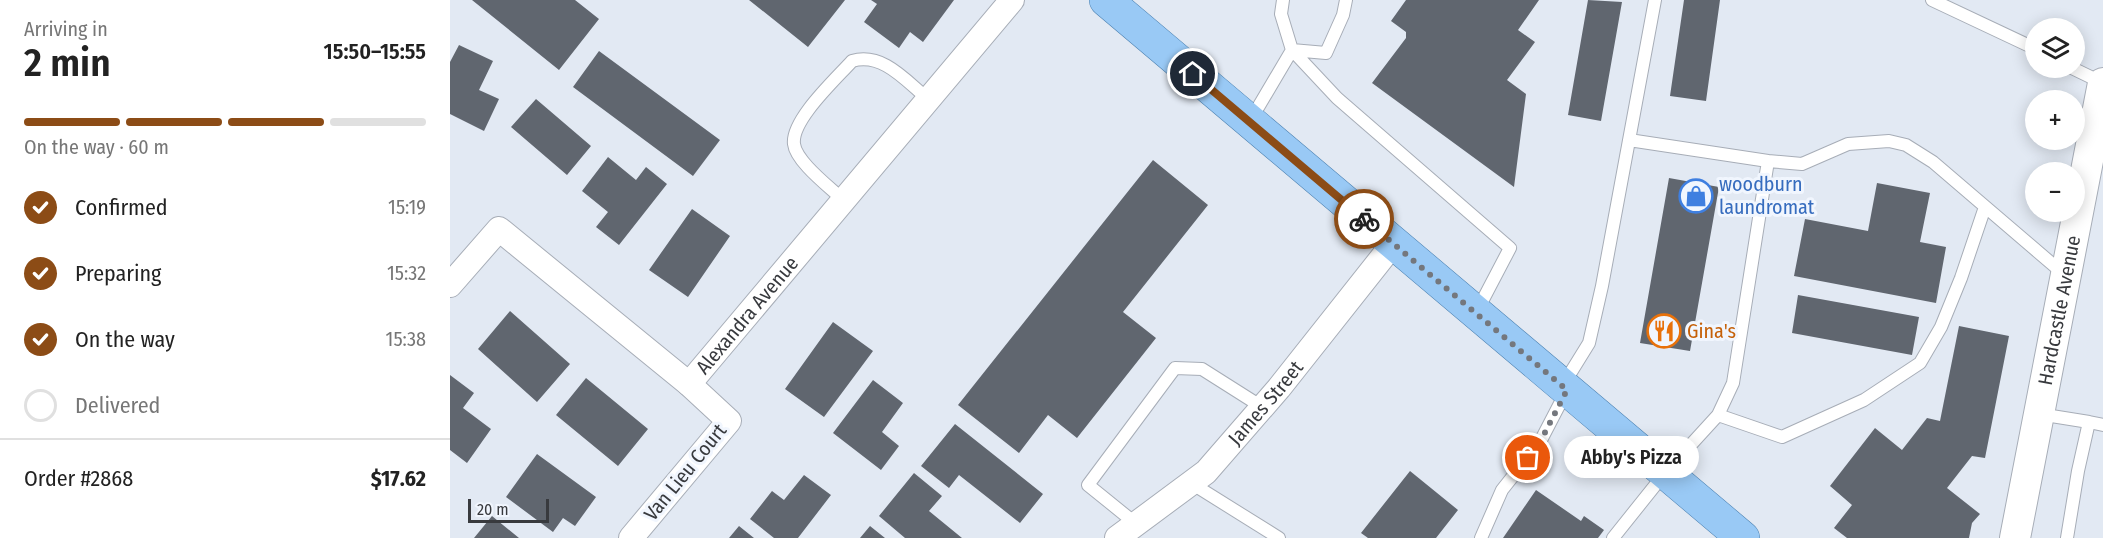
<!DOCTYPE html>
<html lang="en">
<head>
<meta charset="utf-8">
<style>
	body { margin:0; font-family:"Fira Sans Condensed",sans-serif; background:#f6f6f6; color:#222; height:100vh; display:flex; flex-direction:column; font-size:22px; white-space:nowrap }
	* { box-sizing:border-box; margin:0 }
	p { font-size:20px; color:#767676 }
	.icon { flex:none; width:33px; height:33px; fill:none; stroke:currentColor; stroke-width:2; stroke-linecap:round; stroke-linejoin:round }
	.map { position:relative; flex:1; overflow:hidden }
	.drawer { display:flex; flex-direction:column; background:#fff; width:450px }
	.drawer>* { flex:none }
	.controls { position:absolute; left:1575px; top:18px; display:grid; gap:12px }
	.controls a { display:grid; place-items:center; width:60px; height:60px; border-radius:50%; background:#fff; box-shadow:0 3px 15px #0003; font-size:30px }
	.scale { position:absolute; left:18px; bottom:15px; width:81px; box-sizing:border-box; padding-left:6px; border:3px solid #383a3e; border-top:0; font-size:16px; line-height:21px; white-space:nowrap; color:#383a3e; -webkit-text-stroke:4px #f1f6fe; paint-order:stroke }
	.pin { position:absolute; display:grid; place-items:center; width:51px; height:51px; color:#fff; margin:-26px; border:3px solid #fff; border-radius:50%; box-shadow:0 2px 6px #0007 }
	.courier { position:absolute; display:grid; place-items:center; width:60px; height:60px; margin:-30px; border:4px solid #8c4c16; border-radius:50%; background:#fff; color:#222; box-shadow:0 2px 8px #0007 }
	.bubble { position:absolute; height:42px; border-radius:21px; background:#fff; box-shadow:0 3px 15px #0003; font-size:20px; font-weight:600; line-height:42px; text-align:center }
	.headline em { font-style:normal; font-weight:600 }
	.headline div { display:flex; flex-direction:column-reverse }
	.headline { display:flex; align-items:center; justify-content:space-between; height:102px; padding:0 24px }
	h1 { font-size:39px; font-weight:600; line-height:45px }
	.bar { display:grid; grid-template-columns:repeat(4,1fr); gap:9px 6px; align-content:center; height:72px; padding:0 24px }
	.bar i { height:8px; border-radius:4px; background:#e0e0e0 }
	.bar .active { background:#8c4c16 }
	.bar p { grid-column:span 4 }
	.line { display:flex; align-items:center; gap:15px; padding:0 24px; border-top:2px solid #e0e0e0 }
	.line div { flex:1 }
	ol { padding:0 24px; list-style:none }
	li { display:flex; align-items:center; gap:18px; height:66px }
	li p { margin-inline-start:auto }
	li .icon { padding:6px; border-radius:50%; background:#8c4c16; color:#fff; stroke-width:4 }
	li:last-child { color:#767676 }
	li i { width:33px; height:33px; border:3px solid #e0e0e0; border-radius:50% }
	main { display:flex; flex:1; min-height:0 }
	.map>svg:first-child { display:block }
</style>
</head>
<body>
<main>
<section class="drawer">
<div class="headline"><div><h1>2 min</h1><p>Arriving in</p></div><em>15:50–15:55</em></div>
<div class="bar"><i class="active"></i><i class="active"></i><i class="active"></i><i></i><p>On the way · 60 m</p></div>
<ol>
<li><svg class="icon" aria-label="check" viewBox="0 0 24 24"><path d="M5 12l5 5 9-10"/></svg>Confirmed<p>15:19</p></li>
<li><svg class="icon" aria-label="check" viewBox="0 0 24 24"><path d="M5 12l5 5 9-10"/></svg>Preparing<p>15:32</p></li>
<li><svg class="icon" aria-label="check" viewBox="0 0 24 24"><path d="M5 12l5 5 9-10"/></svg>On the way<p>15:38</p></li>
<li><i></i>Delivered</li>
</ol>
<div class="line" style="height:78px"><div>Order #2868</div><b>$17.62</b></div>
</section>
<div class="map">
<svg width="1653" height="538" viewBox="0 0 1653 538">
	<rect width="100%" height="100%" fill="#e2e9f3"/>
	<path fill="#60666f" d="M22,0H125L149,19L109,70Z
		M299,0H395L358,47Z
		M421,0H504L473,42L460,32L449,48L414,22L427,4Z
		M956,0H1089L1068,30L1085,42L1057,80L1076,94L1064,187L922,83L956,38V32L941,21Z
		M1138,0L1172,2L1151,121L1118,115Z
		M1234,0H1270L1256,101L1220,96Z
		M9,45L43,61L29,90L49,99L34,131L0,114V62Z
		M149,51L270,140L243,176L123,87Z
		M86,99L141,146L117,175L61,127Z
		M158,157L186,180L196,167L217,184L169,245L146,227L158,212L132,191Z
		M703,160L758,205L673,312L706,338L627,438L598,415L569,453L508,405Z
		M1219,178L1269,187L1240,351L1190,343Z
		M1427,183L1480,193L1470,242L1496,247L1486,303L1344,276L1355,219L1418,231Z
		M242,209L280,236L238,297L199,270Z
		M1348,295L1469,317L1462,355L1342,333Z
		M60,311L120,364L87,402L28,349Z
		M383,322L423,351L374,417L335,389Z
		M1509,326L1559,336L1535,458L1522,456L1497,488L1530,514L1522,523L1519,538H1397L1384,528L1402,505L1380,486L1425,428L1452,450L1477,418L1490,421Z
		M0,375L24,393L13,408L41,429L17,463L0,450Z
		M136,378L198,429L168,466L106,415Z
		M423,380L453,403L432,432L449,446L431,470L383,433Z
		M505,424L593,494L570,523L509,475L499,488L471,466Z
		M87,454L146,497L125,526L113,518L103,532L56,497Z
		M960,471L1008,510L986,538H918L911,533Z
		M464,473L492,496L479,511L512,538H455L429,516Z
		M354,475L381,495L348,538H324L300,519L322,491L334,500Z
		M1086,490L1131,521L1134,516L1154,530L1148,538H1053Z
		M42,516L69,538H24Z
		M289,526L304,538H279Z
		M420,526L435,538H410Z"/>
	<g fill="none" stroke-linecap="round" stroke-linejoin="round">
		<g stroke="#a7adb7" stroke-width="14">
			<path id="service" d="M833,0L831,14L842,50L887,98L1060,248L1027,311
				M1482,0L1586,49
				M842,50L876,53L893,15L896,0
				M1622,68L1653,83
				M800,121L842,50
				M1318,161L1352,164L1398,144L1439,141L1456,145L1483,162L1615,275
				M393,200C381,188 346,162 344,144C341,120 386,79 402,61C433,52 456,81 478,99
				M1113,385L1139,343L1152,286L1205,0
				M1589,414L1639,422L1628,471L1617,538
				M1268,415L1332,437L1414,400L1470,363L1491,327L1511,278L1535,207
				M1639,422L1653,425
				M741,483L829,538
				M685,523L638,485L725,368L752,369L812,407
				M1031,538L1052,490L1090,442L1116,392
				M1163,538L1215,473L1268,415L1283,383L1318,161L1179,140"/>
		</g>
		<g stroke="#a7adb7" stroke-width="26">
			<g id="minor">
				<path d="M0,285L49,229L239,384L279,421L181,538"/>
				<path id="s1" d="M239,384L562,0"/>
				<path id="s2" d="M667,538L756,472L829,388L943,244"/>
			</g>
		</g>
		<g stroke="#a7adb7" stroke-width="32">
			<g id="tertiary">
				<path id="s3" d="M1565,538L1653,83"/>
			</g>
		</g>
		<g stroke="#4b80b0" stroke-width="34">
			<path id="primary" d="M656,0L1293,538"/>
		</g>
		<use href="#service" stroke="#fff" stroke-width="12"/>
		<use href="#minor" stroke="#fff" stroke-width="24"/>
		<use href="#tertiary" stroke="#fff" stroke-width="30"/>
		<use href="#primary" stroke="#99c9f5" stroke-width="33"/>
	</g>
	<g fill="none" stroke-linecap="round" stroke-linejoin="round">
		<path stroke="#74777d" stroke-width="6" stroke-dasharray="0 10.8" d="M914,219L1117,390L1090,442L1078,458"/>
		<path stroke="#8c4c16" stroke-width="8" d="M743,74L914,219"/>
	</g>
	<defs>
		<g id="shop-ring" transform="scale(1.725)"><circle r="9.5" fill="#f1f6fe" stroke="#3f7fe0" stroke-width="1.5"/><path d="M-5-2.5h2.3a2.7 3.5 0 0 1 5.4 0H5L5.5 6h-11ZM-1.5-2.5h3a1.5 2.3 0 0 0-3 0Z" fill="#3f7fe0"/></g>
		<g id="restaurant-ring" transform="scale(1.725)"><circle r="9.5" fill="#f1f6fe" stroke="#e8710a" stroke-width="1.5"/><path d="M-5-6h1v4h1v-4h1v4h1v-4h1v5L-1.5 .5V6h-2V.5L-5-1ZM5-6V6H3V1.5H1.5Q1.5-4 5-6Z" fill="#e8710a"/></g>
	</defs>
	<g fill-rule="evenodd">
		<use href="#shop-ring" x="1246" y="196"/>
		<use href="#restaurant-ring" x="1214" y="331"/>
	</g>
	<g text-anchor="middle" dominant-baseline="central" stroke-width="6" stroke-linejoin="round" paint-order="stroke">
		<g font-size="20" fill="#366cbe" stroke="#f1f6fe" text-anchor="start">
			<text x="1269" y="184">woodburn<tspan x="1269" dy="23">laundromat</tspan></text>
		</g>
		<g font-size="20" fill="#383a3e" stroke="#f1f6fe">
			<text stroke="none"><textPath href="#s3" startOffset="232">Hardcastle Avenue</textPath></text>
			<text stroke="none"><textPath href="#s1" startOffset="90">Alexandra Avenue</textPath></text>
			<text stroke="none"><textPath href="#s2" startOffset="202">James Street</textPath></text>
			<text transform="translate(235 472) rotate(-51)">Van Lieu Court</text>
		</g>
		<g font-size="20" fill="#c56008" stroke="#f1f6fe" text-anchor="start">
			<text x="1237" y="331">Gina's</text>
		</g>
	</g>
</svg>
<div class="controls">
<a><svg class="icon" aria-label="layers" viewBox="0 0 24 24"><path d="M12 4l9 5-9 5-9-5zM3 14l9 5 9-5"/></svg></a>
<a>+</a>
<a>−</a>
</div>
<div class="scale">20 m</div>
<div class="pin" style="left:1078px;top:458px;background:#ea580c"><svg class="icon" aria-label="bag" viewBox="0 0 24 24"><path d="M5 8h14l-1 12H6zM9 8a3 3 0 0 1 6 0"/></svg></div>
<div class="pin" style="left:743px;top:74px;background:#1f2937"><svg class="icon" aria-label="home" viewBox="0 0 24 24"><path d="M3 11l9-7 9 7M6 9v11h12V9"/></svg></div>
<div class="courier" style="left:914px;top:219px"><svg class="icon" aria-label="bike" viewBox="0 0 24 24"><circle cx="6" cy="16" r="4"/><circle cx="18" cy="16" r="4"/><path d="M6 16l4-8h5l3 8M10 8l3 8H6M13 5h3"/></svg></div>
<div class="bubble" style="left:1114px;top:436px;width:135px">Abby's Pizza</div>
</div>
</main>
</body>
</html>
